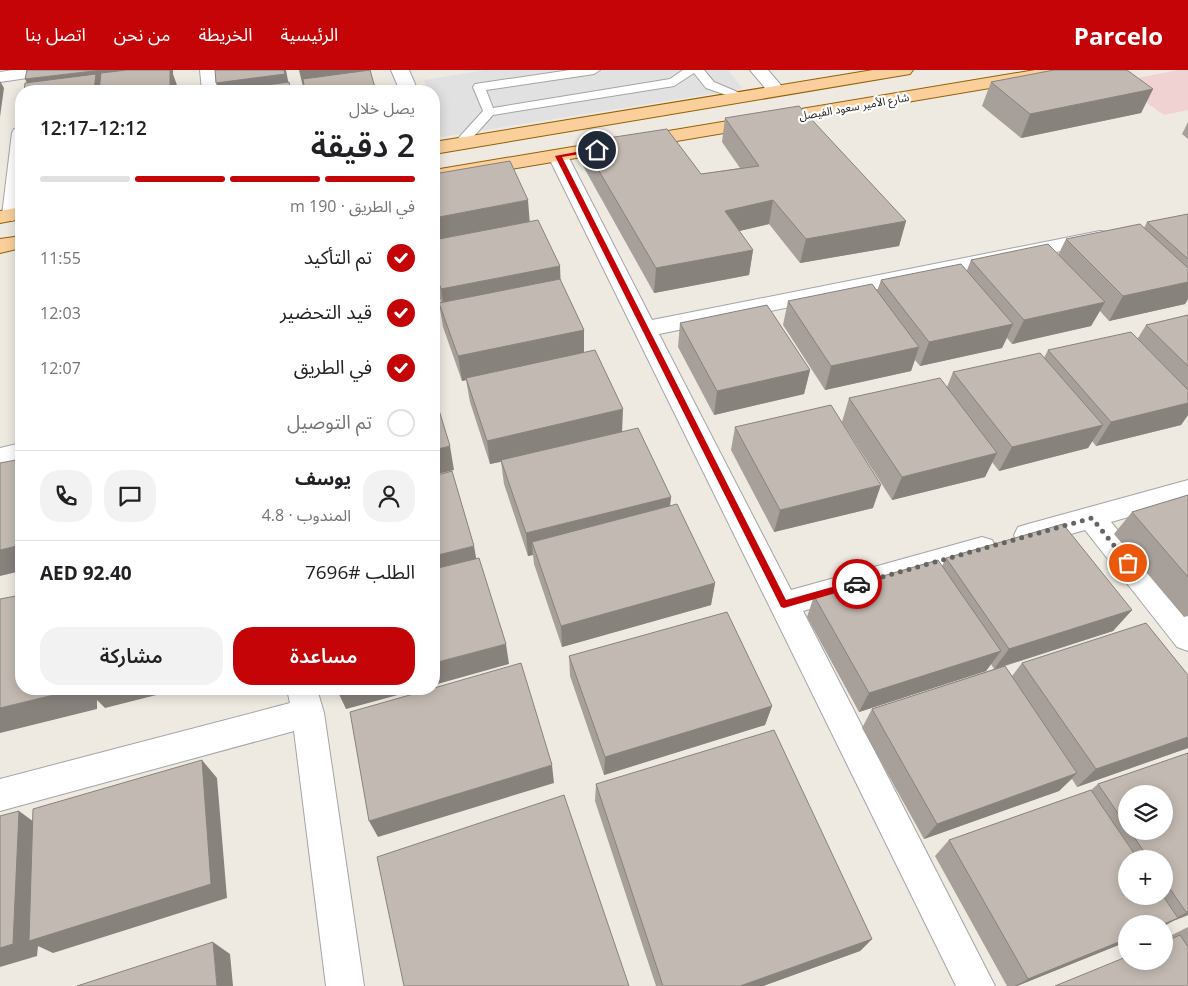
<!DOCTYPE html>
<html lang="ar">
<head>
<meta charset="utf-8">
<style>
	body { margin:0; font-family:"Open Sans","Noto Sans Arabic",sans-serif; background:#f2f2f2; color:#202124; direction:rtl; height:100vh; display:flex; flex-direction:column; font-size:19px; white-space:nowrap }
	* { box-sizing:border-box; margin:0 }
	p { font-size:16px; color:#757577 }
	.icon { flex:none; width:28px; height:28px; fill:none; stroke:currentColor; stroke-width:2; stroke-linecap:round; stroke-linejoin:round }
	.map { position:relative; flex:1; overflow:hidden; direction:ltr }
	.details { position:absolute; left:15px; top:15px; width:425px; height:610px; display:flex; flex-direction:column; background:#fff; border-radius:20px; box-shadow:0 2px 12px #0003; direction:rtl }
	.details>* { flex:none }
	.buttons { position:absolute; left:1118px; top:715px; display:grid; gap:10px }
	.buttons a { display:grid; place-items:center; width:55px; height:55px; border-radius:50%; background:#fff; box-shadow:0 2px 12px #0003; font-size:25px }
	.pin { position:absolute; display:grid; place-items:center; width:42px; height:42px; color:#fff; margin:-21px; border:2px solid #fff; border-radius:50%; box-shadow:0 1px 5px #0007 }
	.courier { position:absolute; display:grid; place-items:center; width:50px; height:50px; margin:-25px; border:4px solid #c50407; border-radius:50%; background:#fff; color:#222; box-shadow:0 1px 6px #0007 }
	.head em { font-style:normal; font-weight:600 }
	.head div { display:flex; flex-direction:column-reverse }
	.head { display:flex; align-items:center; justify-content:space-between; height:85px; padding:0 25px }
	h1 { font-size:32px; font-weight:600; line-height:38px }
	.bar { display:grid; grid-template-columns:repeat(4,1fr); gap:8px 5px; align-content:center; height:60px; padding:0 25px }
	.bar i { height:6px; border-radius:4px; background:#e0e0e0 }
	.bar .active { background:#c50407 }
	.bar p { grid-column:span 4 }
	.line { display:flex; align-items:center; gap:12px; padding:0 25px; border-top:1px solid #e0e0e0 }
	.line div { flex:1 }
	.round { display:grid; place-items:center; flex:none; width:52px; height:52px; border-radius:20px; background:#f2f2f2 }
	ol { padding:0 25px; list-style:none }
	li { display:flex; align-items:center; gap:15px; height:55px }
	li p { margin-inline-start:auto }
	li .icon { padding:5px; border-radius:50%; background:#c50407; color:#fff; stroke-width:4 }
	li:last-child { color:#757577 }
	li i { width:28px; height:28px; border:2px solid #e0e0e0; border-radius:50% }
	.cta { display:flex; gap:10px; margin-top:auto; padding:10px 25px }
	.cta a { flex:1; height:58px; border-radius:20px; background:#c50407; color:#fff; font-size:20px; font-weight:600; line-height:58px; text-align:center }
	.cta a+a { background:#f2f2f2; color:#202124 }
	header { display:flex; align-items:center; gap:30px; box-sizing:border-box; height:70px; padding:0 25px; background:#c50407; color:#fff }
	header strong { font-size:24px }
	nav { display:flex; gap:28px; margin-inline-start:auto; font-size:18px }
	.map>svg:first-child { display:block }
</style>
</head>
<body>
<header>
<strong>Parcelo</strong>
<nav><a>الرئيسية</a><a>الخريطة</a><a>من نحن</a><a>اتصل بنا</a></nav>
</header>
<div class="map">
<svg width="1188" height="916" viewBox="0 0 1188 916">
	<rect width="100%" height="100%" fill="#eeeae2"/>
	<path fill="#efd2d1" d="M1178,0H1188V40L1164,45L1118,12Z"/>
	<path fill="#e1e1e1" d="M487,0H728L743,19L441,67L434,42V21H428L424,10Z"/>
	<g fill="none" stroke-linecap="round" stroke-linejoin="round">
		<g stroke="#a4a4a4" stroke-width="2">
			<path id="service" d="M570,0H600L594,4L486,20L493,38L670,9L683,0H704L714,12L747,26L741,30L706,18L694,3L674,16L493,45L464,77L459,78L453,74L483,41L473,17L475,14Z"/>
		</g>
		<g stroke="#a4a4a4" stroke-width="2">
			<path id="minor" d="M13,0H35L37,3L34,7L0,12V2Z
				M200,0H218L220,21H202Z
				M391,0H409L418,21H400Z
				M750,0H768L785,20L782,24H770Z
				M21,57V146L12,151L5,149L2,145L12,63L14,59Z
				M558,80L565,82L568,86L652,250L1100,161L1107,162L1110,167L1107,172L1100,173L659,264L791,520L982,467L992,470L996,478L992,486L803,541L995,916H956L548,86L551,82Z
				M21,373V393L0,398V378Z
				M1188,410V430L1111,452L1188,546V581L1177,577L1085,460L1028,476L1018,473L1014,465L1018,457L1028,454Z
				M287,619H317L324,643L364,916H326L294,661L0,741V709L290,633Z"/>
		</g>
		<g stroke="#926003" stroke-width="2">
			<path id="primary" d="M873,0H913L910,4L904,5L434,84V72Z
				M1035,0H1075L1072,4L1066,5L434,112V100Z
				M21,137V149L0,153V141Z
				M21,166V178L0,183V169Z"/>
		</g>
		<use href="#service" fill="#fff" fill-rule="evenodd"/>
		<use href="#minor" fill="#fff" fill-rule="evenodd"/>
		<use href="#primary" fill="#facf9b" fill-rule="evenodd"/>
	</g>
	<path fill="#a79f99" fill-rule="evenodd" d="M991,12L1153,19L1141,43L1021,68L982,36Z
		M725,48L906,151L899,176L800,193L769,154L739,161L753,180L749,205L654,223L583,96L582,72L701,104L740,98L722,72Z
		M1188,52V69L1182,64Z
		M434,104L530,152L560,196V210L584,260V282L622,362L671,427L670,436L715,513L711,535L562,577L534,494L533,485L528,486L504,414L501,392L490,394L470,332L466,310L462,311L443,257L439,233L441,232L434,211Z
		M1188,144V229L1185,234L1109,251L1100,241L1091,256L1012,274L1007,268L1002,278L920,296L915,290L911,301L825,320L783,255L788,231L877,221L881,210L967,200L971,190L1058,185L1066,169L1144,158L1147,152Z
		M1188,245V345L1181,355L1096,376L1092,371L1088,378L999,401L992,392L985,407L892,430L842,352L849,328L947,317L953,302L1044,288L1048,280L1138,268L1146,255Z
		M680,253L810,300L804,324L714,345L678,277Z
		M735,357L873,438L774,462L731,380Z
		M1188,425V546L1184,547L1114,464L1132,442Z
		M946,488L1132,540L1113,561L1005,596L1012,606L1022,593L1188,605V678L1077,717L1072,709L1059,721L924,769L862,658L872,639L994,599L991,594L986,601L859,642L807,547L814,526L942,496Z
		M569,586L772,636L765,655L604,705L570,606Z
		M1188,683V845L1173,851L1164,856V854H1126V872L1017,916H1007L935,786L949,770L1091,720L1098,714ZM1126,724H1164V761H1126ZM1126,789H1164V826H1126Z
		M596,714L872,869L860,881L763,916H656L595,731Z
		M1188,857V916L1168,867Z"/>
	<path fill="#88827d" d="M102,0H173V4L178,18V21H31L25,9Z
		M284,0H286L290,21H219L216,13Z
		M299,0H367L370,15L324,21H304Z
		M0,11L4,18L0,47Z
		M1153,19L1141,43L1021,68L1030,44Z
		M18,74H21V81Z
		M528,130L530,155L434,173V148Z
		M773,130L769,154L722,165L725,141Z
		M906,151L899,176L800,193L806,169Z
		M753,180L749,205L654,223L656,198Z
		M560,196L561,220L445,244L441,219Z
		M1188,212V229L1185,234L1109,251L1123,226Z
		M1105,232L1091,256L1012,274L1024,250Z
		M1013,254L1002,278L920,296L929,272Z
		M584,260V284L462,311L458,286Z
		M919,277L911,301L825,320L831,296Z
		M810,300L804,324L714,345L717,321Z
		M1188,333V345L1181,355L1096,376L1111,352Z
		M623,339L622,363L490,394L487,371Z
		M1103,355L1088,378L999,401L1012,377Z
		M450,376L454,400L434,405V380Z
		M997,383L985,407L892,430L902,407Z
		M881,415L873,438L774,462L780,440Z
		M671,427L668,450L532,472L533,485L528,486L526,463Z
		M21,475V501L0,506V480Z
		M474,476L478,498L434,509V486Z
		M715,513L711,535L562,577L561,556Z
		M1132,540L1113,561L994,599L1009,579Z
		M506,574L509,594L434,615V593Z
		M1001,581L986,601L859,642L869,623Z
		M78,619H180L105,638L97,630V639L0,663V638Z
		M341,619H420L346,639L337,620Z
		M772,636L765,655L604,705L605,687Z
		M1188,667V678L1077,717L1096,699Z
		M202,690L217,708L227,828L53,883L38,876L37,886L0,897V878L19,741L41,757Z
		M552,695L554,713L378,767L369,751Z
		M1077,703L1059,721L924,769L937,754Z
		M1188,842V845L1173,851L1164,856V854Z
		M872,869L860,881L763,916H740Z
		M1126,869V872L1017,916H1015L1028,909Z
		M213,872L230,884L233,916H217Z"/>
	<path fill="#c2b9b2" stroke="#88827d" d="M27,0H102L25,9Z
		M127,0H170V19L151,21H99L101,3Z
		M215,0H284L285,4L216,13Z
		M370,0L376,21H305L303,9Z
		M1054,0H1127L1153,19L1030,44L991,12Z
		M96,4L94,21H24L25,13Z
		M289,12L291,21H220Z
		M799,36L906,151L806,169L773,130L725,141L753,180L656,198L582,72L667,59L701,104L759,96L725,48Z
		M21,52V74H18Z
		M510,91L528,130L434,148V104Z
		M1188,144V189L1147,152Z
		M538,150L560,196L441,219L434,198V170Z
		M1140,154L1188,198V212L1123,226L1066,169Z
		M1048,174L1105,232L1024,250L971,190Z
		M961,194L1013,254L929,272L881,210Z
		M560,209L584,260L458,286L439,233Z
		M872,214L919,277L831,296L788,231Z
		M767,235L810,300L717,321L680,253Z
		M1188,245V296L1146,255Z
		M1131,262L1188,320V333L1111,352L1048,280Z
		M595,280L623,339L487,371L466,308Z
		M1040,283L1103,355L1012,377L953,302Z
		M940,308L997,383L902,407L849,328Z
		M434,324L450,376L434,380Z
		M831,335L881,415L780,440L735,357Z
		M638,358L671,427L526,463L501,390Z
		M21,389V475L0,480V393Z
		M452,401L474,476L434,486V406Z
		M1188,425V507L1132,442Z
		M677,434L715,513L561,556L532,472Z
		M1063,454L1132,540L1009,579L946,488Z
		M479,488L506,574L434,593V499Z
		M938,490L1001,581L869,623L814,526Z
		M21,525V619H78L0,638V529Z
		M727,542L772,636L605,687L569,586Z
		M1146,553L1188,605V667L1096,699L1022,593Z
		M521,593L552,695L369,751L350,642L431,619H434V618Z
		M1005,596L1077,703L937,754L872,639Z
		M774,660L872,869L740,916H663L596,714Z
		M1188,683V842H1186L1164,810V789H1149L1130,761H1164V724H1126V755L1098,714Z
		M202,690L211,814L29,871L33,739Z
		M1091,720L1138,789H1126V826H1163L1178,848L1164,854H1126V869L1028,909L949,770Z
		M564,725L629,916H404L377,787Z
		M19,741L13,874L0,878V746Z
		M1180,865L1188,877V916H1055L1126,887V891H1164V872Z
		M213,872L217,916H77Z"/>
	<path fill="#c50407" d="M597,78L599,81L562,87L786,530L857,510L861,514L860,516L784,538L781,537L555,86Z"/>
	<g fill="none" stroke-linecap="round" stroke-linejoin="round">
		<path stroke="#666562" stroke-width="5" stroke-dasharray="0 9" d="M857,514L1092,448L1128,493"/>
	</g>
	<g text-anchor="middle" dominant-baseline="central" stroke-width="4.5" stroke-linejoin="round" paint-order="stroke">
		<g font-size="11" fill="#1d1d1d" stroke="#fff">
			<text transform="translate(854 36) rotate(-10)">شارع الأمير سعود الفيصل</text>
		</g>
	</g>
</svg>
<div class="buttons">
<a><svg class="icon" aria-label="layers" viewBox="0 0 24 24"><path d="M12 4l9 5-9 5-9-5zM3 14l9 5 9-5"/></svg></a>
<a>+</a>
<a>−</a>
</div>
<div class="pin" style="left:1128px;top:493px;background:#ea580c"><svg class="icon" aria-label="bag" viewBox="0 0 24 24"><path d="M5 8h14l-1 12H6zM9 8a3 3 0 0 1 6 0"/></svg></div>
<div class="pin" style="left:597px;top:80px;background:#1f2937"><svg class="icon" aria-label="home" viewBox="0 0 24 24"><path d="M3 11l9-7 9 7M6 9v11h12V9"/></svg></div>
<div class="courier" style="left:857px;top:514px"><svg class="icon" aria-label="car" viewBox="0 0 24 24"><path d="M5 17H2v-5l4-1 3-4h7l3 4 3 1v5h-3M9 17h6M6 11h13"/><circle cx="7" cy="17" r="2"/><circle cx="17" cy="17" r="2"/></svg></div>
<section class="details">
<div class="head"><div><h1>2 دقيقة</h1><p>يصل خلال</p></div><em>12:12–12:17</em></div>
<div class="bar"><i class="active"></i><i class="active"></i><i class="active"></i><i></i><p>في الطريق · 190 m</p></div>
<ol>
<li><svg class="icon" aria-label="check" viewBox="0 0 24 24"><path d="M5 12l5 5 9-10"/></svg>تم التأكيد<p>11:55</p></li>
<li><svg class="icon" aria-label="check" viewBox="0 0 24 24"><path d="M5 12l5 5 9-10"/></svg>قيد التحضير<p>12:03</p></li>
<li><svg class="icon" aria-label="check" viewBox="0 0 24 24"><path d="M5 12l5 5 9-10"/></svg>في الطريق<p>12:07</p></li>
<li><i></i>تم التوصيل</li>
</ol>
<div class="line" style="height:90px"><a class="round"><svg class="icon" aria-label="person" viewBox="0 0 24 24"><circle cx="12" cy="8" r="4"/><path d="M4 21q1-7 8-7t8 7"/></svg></a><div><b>يوسف</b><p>المندوب · 4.8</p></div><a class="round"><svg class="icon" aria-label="chat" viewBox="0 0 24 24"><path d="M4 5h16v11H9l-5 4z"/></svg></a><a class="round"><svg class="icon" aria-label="phone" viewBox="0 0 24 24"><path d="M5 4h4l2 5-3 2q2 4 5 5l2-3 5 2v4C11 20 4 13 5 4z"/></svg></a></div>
<div class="line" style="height:65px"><div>الطلب #7696</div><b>AED 92.40</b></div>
<div class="cta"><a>مساعدة</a><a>مشاركة</a></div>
</section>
</div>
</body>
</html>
